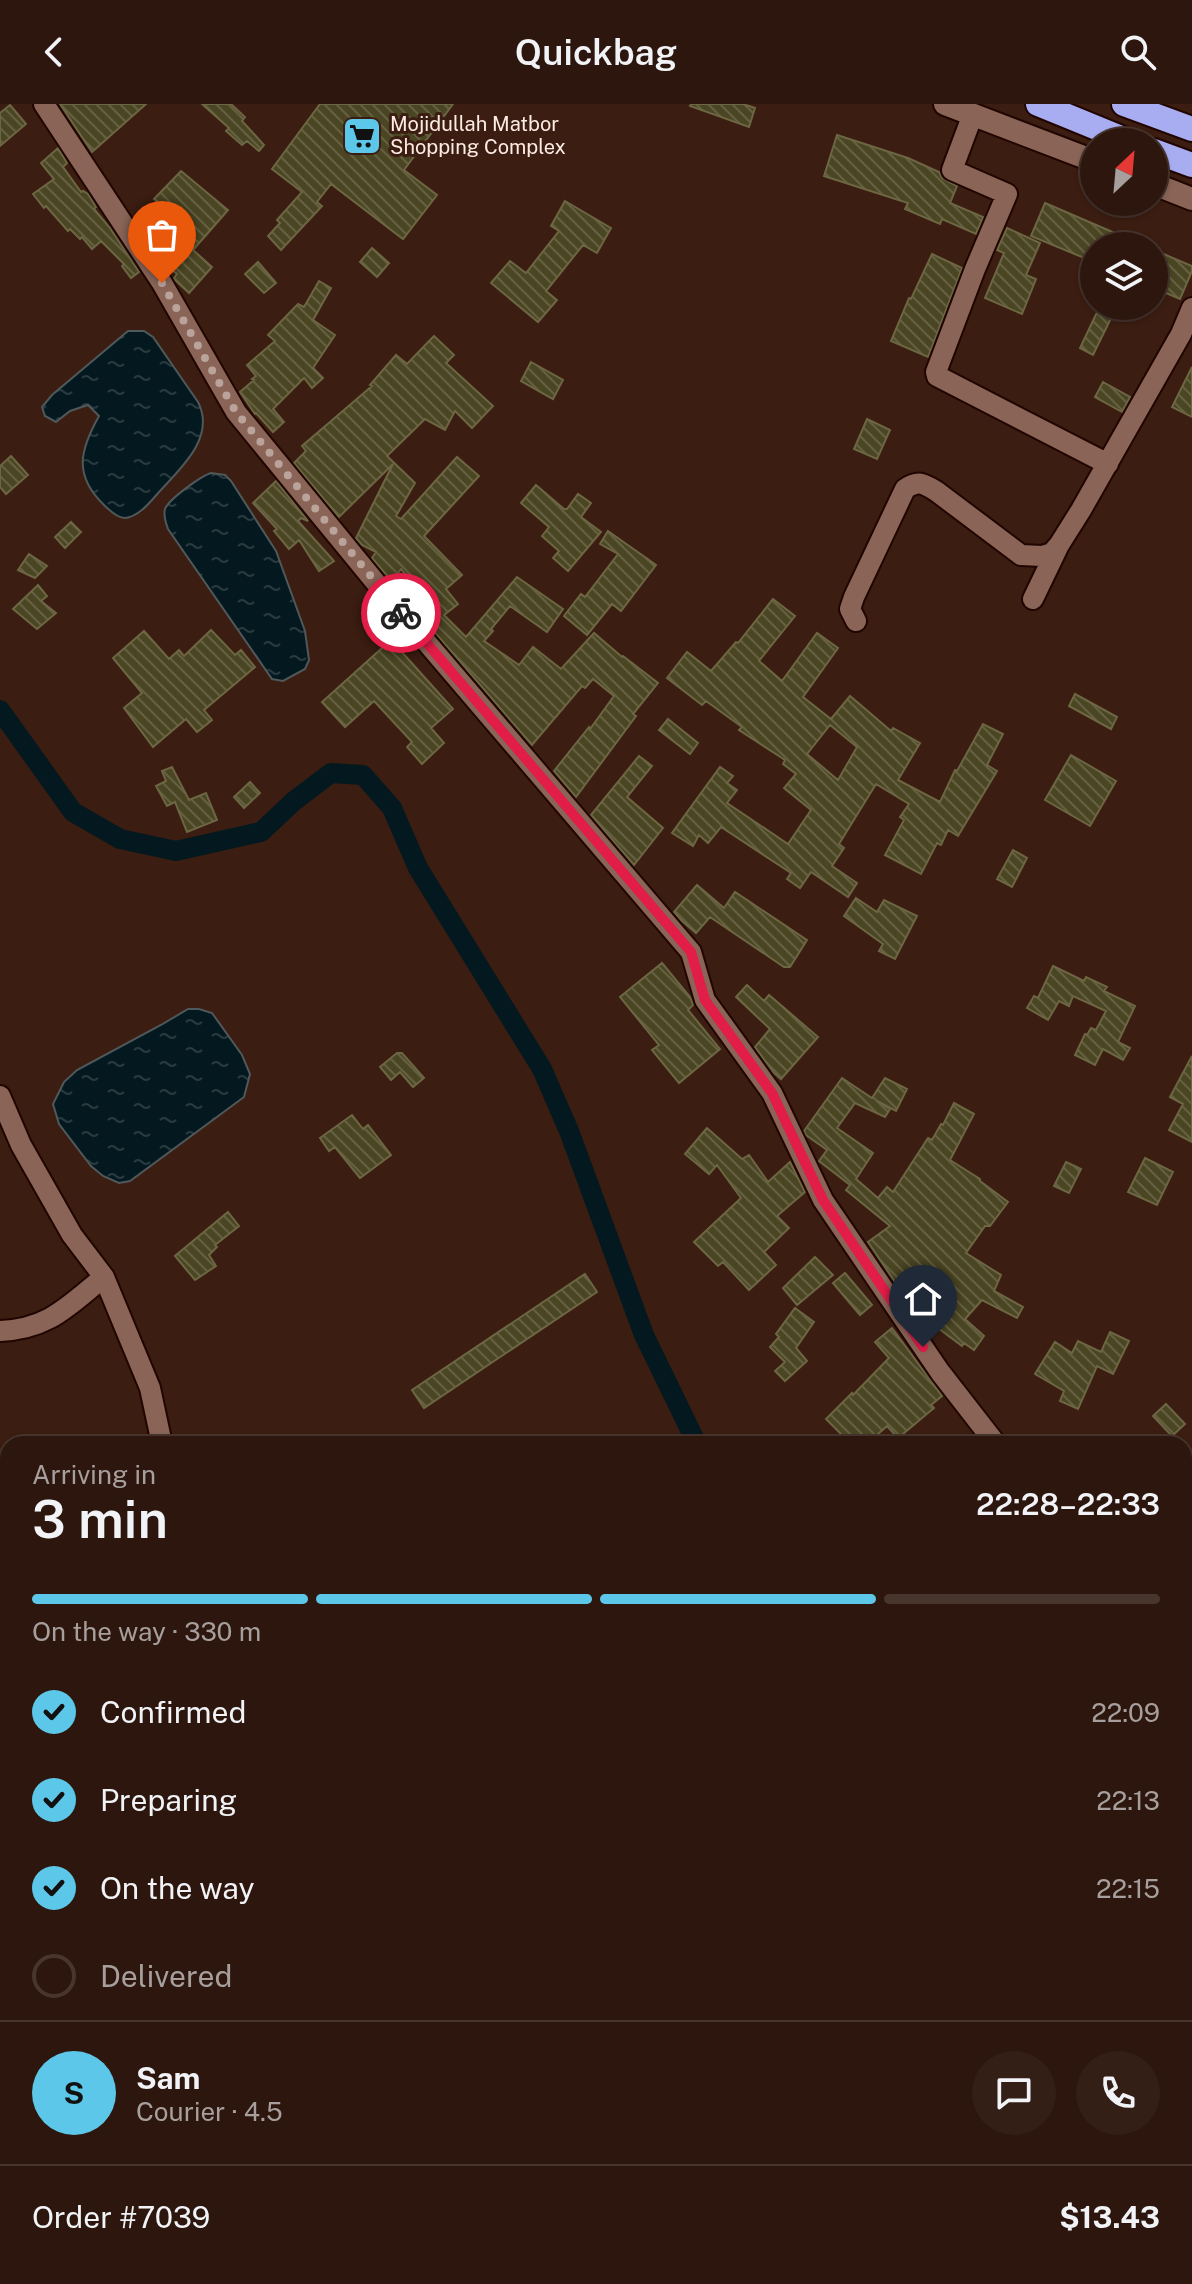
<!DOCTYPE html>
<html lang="en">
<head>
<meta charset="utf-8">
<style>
	body { margin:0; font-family:"Public Sans",sans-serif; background:#341f16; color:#f1f3f6; height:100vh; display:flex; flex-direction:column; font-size:30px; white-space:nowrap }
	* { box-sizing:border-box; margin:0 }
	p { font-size:26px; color:#a69f9d }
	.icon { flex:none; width:44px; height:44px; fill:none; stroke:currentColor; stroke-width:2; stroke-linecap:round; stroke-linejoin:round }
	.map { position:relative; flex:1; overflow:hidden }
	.sheet { position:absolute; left:0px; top:1332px; width:1192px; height:848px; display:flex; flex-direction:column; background:#2c160d; border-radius:24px 24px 0 0; box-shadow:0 2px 6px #0004,0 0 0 2px #48352e }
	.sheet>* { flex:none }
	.needle { width:52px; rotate:26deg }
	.fabs { position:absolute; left:1080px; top:24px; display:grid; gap:16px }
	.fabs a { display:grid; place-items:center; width:88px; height:88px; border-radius:50%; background:#2c160d; box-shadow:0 2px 6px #0004,0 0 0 2px #48352e; font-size:40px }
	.pin { position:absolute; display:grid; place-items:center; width:68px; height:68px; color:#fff; margin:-82px -34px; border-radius:50% 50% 50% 0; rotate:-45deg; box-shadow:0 0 8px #0007 }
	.pin .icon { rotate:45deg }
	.courier { position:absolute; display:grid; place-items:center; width:80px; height:80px; margin:-40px; border:6px solid #e11d48; border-radius:50%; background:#fff; color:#222; box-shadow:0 2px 10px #0007 }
	.overview em { font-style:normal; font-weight:600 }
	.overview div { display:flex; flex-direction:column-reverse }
	.overview { display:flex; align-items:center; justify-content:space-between; height:136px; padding:0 32px }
	h1 { font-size:52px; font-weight:600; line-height:60px }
	.bar { display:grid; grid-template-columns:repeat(4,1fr); gap:12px 8px; align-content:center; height:96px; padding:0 32px }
	.bar i { height:10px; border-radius:6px; background:#48352e }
	.bar .on { background:#5cc7e8 }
	.bar p { grid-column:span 4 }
	.line { display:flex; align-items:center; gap:20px; padding:0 32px; border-top:2px solid #48352e }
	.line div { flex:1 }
	.round { display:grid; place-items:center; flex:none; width:84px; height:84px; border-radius:42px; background:#341f16 }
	ol { padding:0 32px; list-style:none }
	li { display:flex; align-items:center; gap:24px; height:88px }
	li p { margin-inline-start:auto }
	li .icon { padding:8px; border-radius:50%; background:#5cc7e8; color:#111; stroke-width:4 }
	li:last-child { color:#a69f9d }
	li i { width:44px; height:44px; border:4px solid #48352e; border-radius:50% }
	header { display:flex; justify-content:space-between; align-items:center; height:104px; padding:0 32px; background:#2c160d; font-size:36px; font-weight:600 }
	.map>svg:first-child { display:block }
</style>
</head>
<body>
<header><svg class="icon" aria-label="back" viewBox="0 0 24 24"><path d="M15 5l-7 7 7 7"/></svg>Quickbag<svg class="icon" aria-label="search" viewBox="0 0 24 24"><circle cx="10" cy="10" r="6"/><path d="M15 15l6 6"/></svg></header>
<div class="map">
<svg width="1192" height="2180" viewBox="0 0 1192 2180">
	<defs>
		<pattern id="water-ripples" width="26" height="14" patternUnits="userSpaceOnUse" patternTransform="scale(2)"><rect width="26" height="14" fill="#04191f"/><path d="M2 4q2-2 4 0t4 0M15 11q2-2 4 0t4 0" fill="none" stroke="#2a3b3f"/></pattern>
		<pattern id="building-back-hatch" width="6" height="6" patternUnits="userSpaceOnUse" patternTransform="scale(2)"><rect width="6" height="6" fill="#4a4522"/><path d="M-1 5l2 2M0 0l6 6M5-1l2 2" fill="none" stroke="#656042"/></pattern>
	</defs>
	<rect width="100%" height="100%" fill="#3b1d11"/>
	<path fill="url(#water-ripples)" stroke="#4f585a" stroke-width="2" d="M128,227H144L153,233L198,298C216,333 181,364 159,388C151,397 139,413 125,414C117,414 109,406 104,401C73,371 80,346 99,312L88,301L70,307L56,318L45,312L42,303L52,291Z
		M211,369L225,371L231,377L276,447L305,527L309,556L305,565L283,577L272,575L168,425C166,419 163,412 165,405C169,395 201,372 211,369Z
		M188,905H199L212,909L242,951L250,970L244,993L130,1077L119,1079L103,1072L91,1062L59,1020L53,1000L64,978L77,966L161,921Z"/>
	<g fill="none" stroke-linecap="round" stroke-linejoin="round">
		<path stroke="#04191f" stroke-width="20" d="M0,606L73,708L120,735L176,747L261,728L294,697L331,669L363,671L392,704L418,764L542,965L569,1027L644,1231L697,1340
			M1184,1778H1192
			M31,2180L38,2172"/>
	</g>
	<path fill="url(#building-back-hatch)" stroke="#6c6643" stroke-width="2" fill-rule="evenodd" d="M60,0H146L92,48Z
		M202,0H231L245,13L242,17L264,41L259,47L247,37L242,41L226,27L229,24Z
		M320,0H453L404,66L437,91L403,135L331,80L317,98L322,102L281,146L268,132L280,119L277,116L302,88L272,65Z
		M691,0H743L755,4L749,23L690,2Z
		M10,1L26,20L0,42V9Z
		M837,31L908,54L939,68L942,74L957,82L950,99L983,113L976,130L942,115L940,120L905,105L908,99L824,72Z
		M58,44L67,59L63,63L81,88L83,87L88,90L96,103L94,105L110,124L139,168L131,174L122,162L124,160L101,137L92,145L82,133L80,135L70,125L68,127L46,102L44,104L33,90L54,75L41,59Z
		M181,67L228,106L193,146L212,163L189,189L175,176L174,174L177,170L165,160L138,119L159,99L154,95Z
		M565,97L611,124L597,149L583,141L546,187L557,196L538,218L491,179L510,157L526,169L559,127L551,122Z
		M1045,99L1145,142H1094V158L1031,132Z
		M1007,124L1040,139L1026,171L1036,175L1022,210L985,194L1004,149L997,146Z
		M372,144L389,159L377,173L360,158Z
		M1154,146L1192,162V167L1180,195L1154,184Z
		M932,150L962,164L928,253L891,237L909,194L911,195Z
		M258,158L276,179L264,189L245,170Z
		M319,177L331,184L313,216L335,231L313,264L323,274L312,284L304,274L273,305L284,318L273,328L256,309L255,310L240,288L254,276L252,275L256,272L247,261L275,237L268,231L298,200L304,203Z
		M1100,202H1117L1093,251L1080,244Z
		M434,232L454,251L446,259L493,302L472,324L455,307L445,326L425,315L387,352L415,379L396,412L401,415L457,353L479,372L424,432L462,471L446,485L458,500L444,511L466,533L517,473L563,505L547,528L510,502L491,525L493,527L484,537L519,561L533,543L561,565L594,529L622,553L623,552L658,579L633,610L636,612L576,693L554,667L589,623L590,625L614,592L593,575L585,584L582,582L532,641L418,509L430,499L401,465L393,476L388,473L372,454L376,448L362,441L356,434L393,360L339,413L294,359L306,347L302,342L372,282L370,281L396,251L407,260Z
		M531,258L563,276L553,295L521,277Z
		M1192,263V313L1172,303Z
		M1103,278L1130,293L1122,308L1095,293Z
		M867,315L890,326L877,355L854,345Z
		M11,352L28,371L6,390L0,383V362Z
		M276,377L308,417L301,414L298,417L334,457L319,467L299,436L289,445L274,427L277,425L253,399Z
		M536,381L564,405H567L578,390L591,399L581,413L601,428L568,467L553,454L559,447L542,432L549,423L521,399Z
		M71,418L81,428L65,444L55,433Z
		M608,427L656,461L621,507L612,500L587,531L564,512L581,490L585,493L618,450L600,440Z
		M29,450L47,462L35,474L18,466Z
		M38,481L47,492L41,497L56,509L37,525L13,505Z
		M773,495L795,512L759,557L782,577L817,529L838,544L803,593L831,615L850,592L891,627L893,624L920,639L898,676L940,698L955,666L957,667L983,620L1003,630L987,661L997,667L958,732L948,726L941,741L937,739L921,770L885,751L904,716L900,713L909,700L876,680L839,740L844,744L832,762L857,779L848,793L811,768L800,784L787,775L791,769L721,723L708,739L699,731L693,742L672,729L720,663L733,672L727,679L737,686L727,699L788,740L811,706L784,684L796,670L783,660L785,656L739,626L742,623L706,597L702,601L667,574L687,548L711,567L736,538L738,539ZM830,621L857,643L838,676L807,650Z
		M211,526L235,551L241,546L255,563L204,606L212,616L197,628L186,615L153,643L124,604L142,589L113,554L144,527L169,555L179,546L184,552Z
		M391,536L453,605L431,624L444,639L422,660L407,643L412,638L374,597L345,623L322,598Z
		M1075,590L1117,613L1111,625L1069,602Z
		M668,615L698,639L690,650L659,626Z
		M1071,651L1116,677L1090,722L1045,696Z
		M639,652L652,662L627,693L663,724L634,761L591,711Z
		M172,663L189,696L206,689L217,716L187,728L175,698L167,702L156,682L166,677L162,667Z
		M250,678L260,689L244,704L234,693Z
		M1013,746L1027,754L1012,783L997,775Z
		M697,781L724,804L735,788L807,836L790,863H784L710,813L696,829L682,817L674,808Z
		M856,794L877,808L884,796L917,812L895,855L879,847L883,840L844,812Z
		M662,859L690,893L693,901L688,906L720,945L679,979L652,946L659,941L620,893Z
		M1053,862L1084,877L1086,873L1107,883L1104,887L1135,902L1118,938L1130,944L1123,956L1103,945L1095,961L1075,951L1085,930L1087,931L1091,924L1096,926L1106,907L1073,892L1069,902L1059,897L1048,916L1027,904L1034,892L1038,894Z
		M747,881L764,897L769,891L818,933L781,975L774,969L755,943L770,925L736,893Z
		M397,949H402L424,974L413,983L400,968L391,976L380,963Z
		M1192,952V1038L1169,1026L1183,1000L1170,993Z
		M842,974L872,994L885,974L907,985L896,1007L877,997L890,1005L885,1013L855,999L837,1024L873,1049L856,1075L878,1094L887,1083L893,1088L928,1034L932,1036L941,1020L943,1021L954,999L974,1010L950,1056L980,1075V1077L1008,1098L990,1122H985L966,1149L1001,1171L994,1187L1023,1203L1017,1214L982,1196L965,1215L984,1232L974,1246L964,1239L962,1242L930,1218L928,1222L922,1218L868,1138L890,1122L846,1086L850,1081L819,1057L827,1046L806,1031L804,1027Z
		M352,1011L363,1025L368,1021L391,1051L360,1074L335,1043L329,1047L320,1034Z
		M707,1024L742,1055L749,1051L768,1078L790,1058L805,1088L777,1112L789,1124L764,1148L776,1161L749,1186L723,1158L718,1162L694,1138L741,1094L717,1061L709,1070L685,1050Z
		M1145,1054L1173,1068L1157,1101L1128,1088Z
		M1066,1058L1081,1065L1069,1089L1054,1082Z
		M228,1108L239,1122L215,1141L217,1143L209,1151L216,1162L195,1176L175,1152Z
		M815,1153L833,1171L797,1201L783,1184Z
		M845,1169L872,1201L860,1211L833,1179Z
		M585,1170L597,1188L424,1304L412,1286Z
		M795,1204L814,1218L796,1244L807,1257L785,1277L775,1267L785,1258L770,1243L779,1233L776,1230Z
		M892,1224L942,1292L931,1301L934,1304L898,1334L887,1322L867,1340H851L826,1315L852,1289L853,1291L889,1254L875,1238Z
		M1110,1228L1129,1237L1113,1270L1097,1262L1078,1305L1060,1297L1064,1287L1035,1270L1055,1238L1072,1249L1078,1237L1101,1248Z
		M1166,1300L1185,1320L1172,1332L1153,1312Z"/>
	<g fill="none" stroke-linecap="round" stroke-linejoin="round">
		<g stroke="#210500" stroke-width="24">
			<path id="minor" d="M44,0L162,179L236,308L381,485L691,848L705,896L772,989L823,1096L940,1268L996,1340
				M973,10L952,66L1007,90L975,165L936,268L937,272L1108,360
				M1033,495L1059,441L1081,406L1181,230L1192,204
				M856,517L850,505L854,493L905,385C918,376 923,379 936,387L1021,451L1042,452L1052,449L1058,442
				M0,992L21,1041L72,1131L104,1173L150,1284L162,1340
				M0,1227C49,1225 68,1202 104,1173
				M1184,1593L1192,1604
				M1184,1695L1192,1684
				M0,1921L8,1929
				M0,2006L8,1997
				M1184,2123L1192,2131
				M124,2172V2180
				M330,2172L336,2180
				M483,2180L537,2172"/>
		</g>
		<g stroke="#210500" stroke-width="26">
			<path id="tertiary" d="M945,0L1094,57
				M1154,80L1192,95"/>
		</g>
		<g stroke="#210500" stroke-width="28">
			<path id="motorway" d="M1038,0L1131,38
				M1124,0L1192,25
				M1154,47L1192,61"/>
		</g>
		<use href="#minor" stroke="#896457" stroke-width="20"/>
		<use href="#tertiary" stroke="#896457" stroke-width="22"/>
		<use href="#motorway" stroke="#a8adf2" stroke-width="24"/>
	</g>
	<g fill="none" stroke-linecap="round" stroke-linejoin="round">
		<path stroke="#b9a39b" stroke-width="8" stroke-dasharray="0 14.4" d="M162,179L236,308L401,509"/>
		<path stroke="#e11d48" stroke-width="10" d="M401,509L691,848L705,896L772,989L823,1096L923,1243"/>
	</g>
	<defs>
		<g id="supermarket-square" transform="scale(2)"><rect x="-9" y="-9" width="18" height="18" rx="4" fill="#5cc7e8" stroke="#3b1d11"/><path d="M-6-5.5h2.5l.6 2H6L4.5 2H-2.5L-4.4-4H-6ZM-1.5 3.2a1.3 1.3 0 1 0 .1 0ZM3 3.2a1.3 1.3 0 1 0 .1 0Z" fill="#111"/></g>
	</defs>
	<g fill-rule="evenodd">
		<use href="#supermarket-square" x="362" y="32"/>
	</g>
	<g text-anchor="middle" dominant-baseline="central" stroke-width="6" stroke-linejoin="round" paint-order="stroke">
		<g font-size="20" fill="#fdebe5" stroke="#3b1d11" text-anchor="start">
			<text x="390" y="20">Mojidullah Matbor<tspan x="390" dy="23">Shopping Complex</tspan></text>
		</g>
	</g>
</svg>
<div class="fabs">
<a><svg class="needle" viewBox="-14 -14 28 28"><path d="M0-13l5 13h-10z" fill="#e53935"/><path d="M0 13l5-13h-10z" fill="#a69f9d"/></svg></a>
<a><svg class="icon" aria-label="layers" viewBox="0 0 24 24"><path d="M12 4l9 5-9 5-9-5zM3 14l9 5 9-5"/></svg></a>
</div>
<div class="pin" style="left:162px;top:179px;background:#ea580c"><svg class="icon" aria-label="bag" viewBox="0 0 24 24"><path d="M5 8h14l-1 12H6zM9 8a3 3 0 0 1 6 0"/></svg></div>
<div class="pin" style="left:923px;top:1243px;background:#1f2937"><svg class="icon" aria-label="home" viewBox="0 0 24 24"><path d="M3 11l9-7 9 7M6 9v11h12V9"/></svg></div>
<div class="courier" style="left:401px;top:509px"><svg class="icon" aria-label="bike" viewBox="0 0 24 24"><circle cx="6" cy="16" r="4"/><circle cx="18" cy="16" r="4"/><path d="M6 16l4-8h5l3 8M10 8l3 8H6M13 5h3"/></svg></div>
<section class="sheet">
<div class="overview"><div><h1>3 min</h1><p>Arriving in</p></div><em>22:28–22:33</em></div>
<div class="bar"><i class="on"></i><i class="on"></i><i class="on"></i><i></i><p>On the way · 330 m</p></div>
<ol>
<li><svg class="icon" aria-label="check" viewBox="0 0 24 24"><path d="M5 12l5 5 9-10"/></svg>Confirmed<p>22:09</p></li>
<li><svg class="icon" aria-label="check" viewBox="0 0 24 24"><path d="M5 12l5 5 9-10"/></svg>Preparing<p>22:13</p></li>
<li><svg class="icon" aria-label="check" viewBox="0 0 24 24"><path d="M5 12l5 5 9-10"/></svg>On the way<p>22:15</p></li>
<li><i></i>Delivered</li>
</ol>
<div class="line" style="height:144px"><b class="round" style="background:#5cc7e8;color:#111">S</b><div><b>Sam</b><p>Courier · 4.5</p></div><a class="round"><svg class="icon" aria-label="chat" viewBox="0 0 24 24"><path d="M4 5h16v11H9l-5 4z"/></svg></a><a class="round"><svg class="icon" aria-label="phone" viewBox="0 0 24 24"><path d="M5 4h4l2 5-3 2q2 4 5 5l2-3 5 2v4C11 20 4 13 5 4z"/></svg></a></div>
<div class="line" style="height:104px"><div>Order #7039</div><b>$13.43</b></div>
</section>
</div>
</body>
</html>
